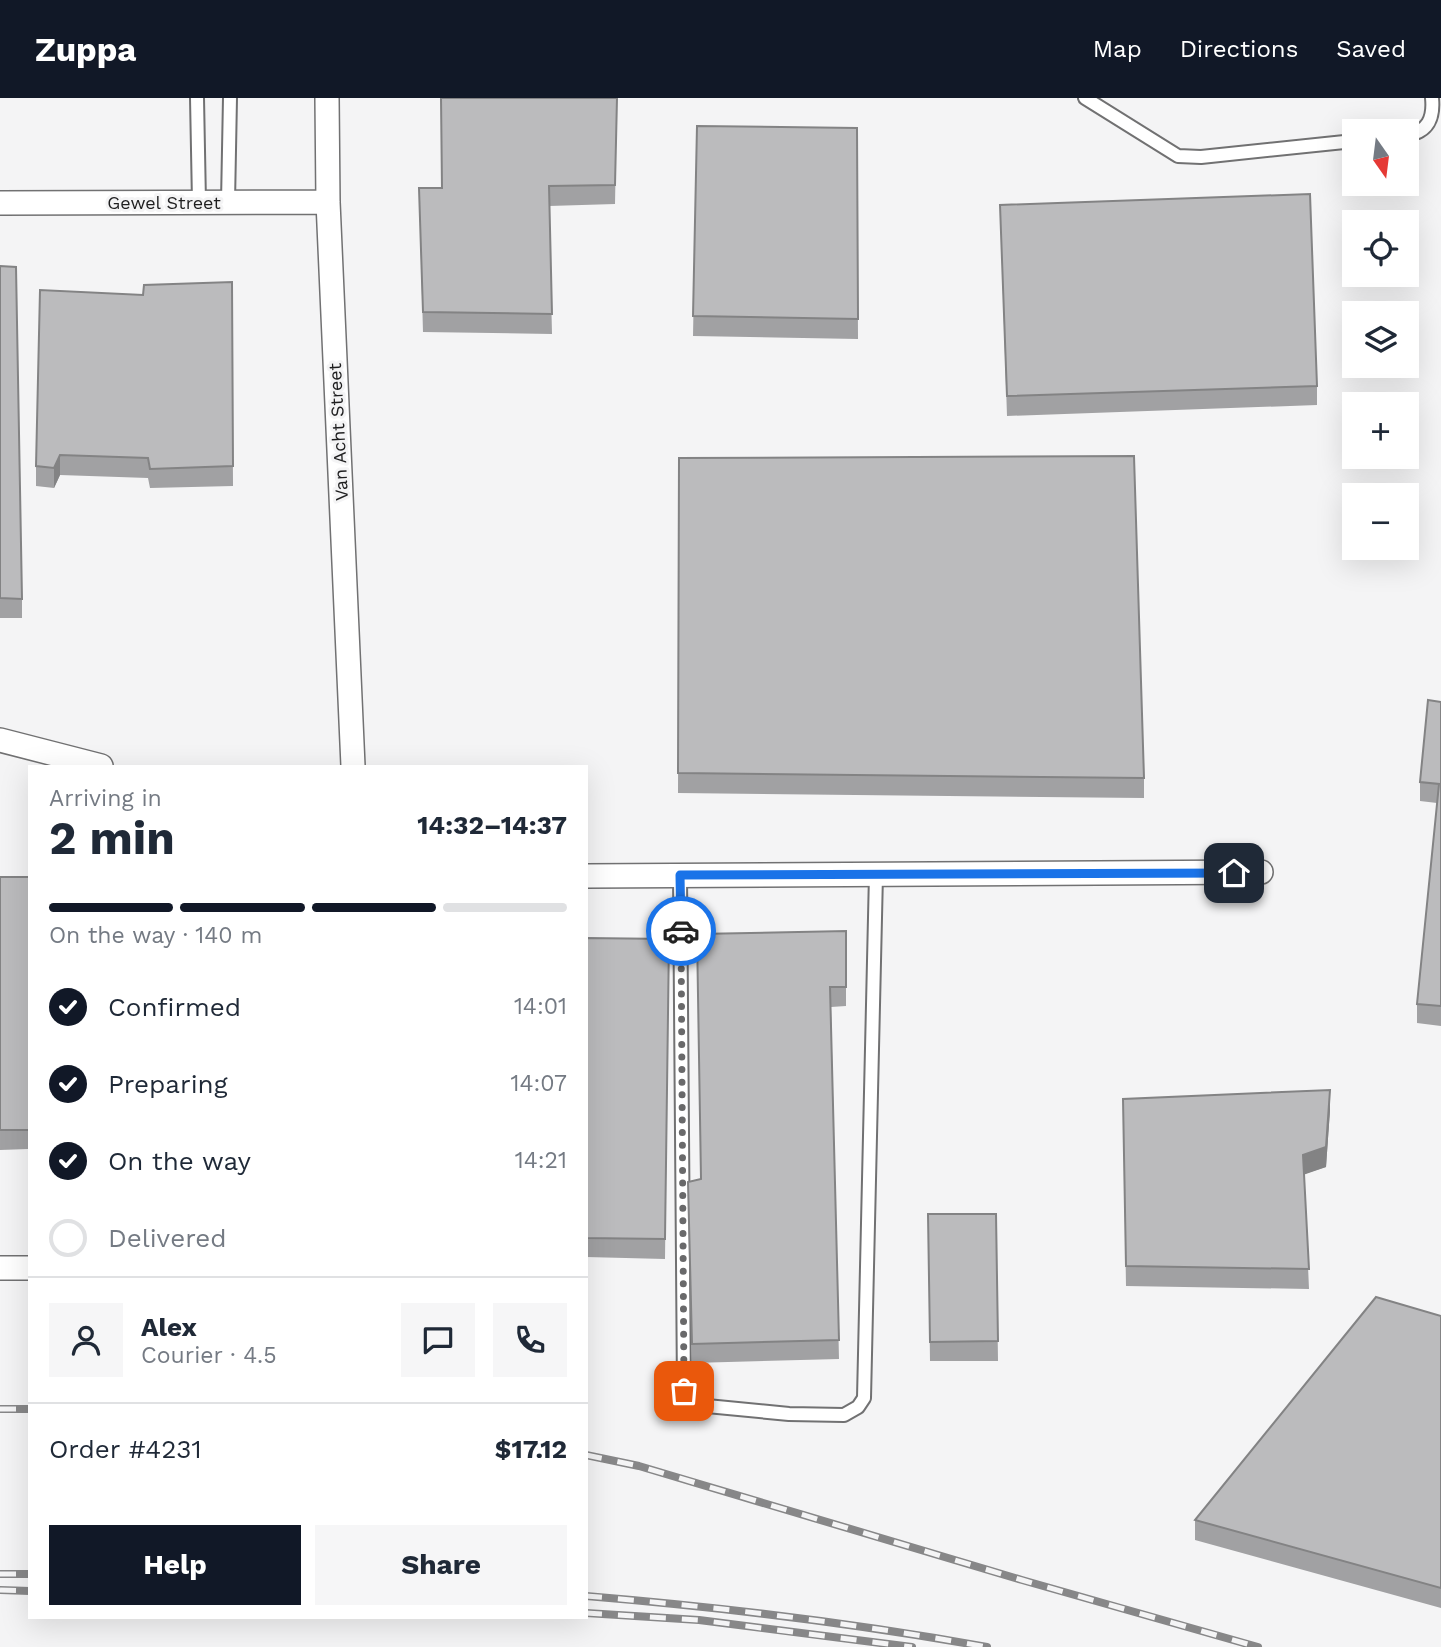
<!DOCTYPE html>
<html lang="en">
<head>
<meta charset="utf-8">
<style>
	body { margin:0; font-family:"Work Sans",sans-serif; background:#f6f6f7; color:#1f2937; height:100vh; display:flex; flex-direction:column; font-size:26px; white-space:nowrap }
	* { box-sizing:border-box; margin:0 }
	p { font-size:23px; color:#747a83 }
	.icon { flex:none; width:38px; height:38px; fill:none; stroke:currentColor; stroke-width:2; stroke-linecap:round; stroke-linejoin:round }
	.map { position:relative; flex:1; overflow:hidden }
	.sheet { position:absolute; left:28px; top:667px; width:560px; height:854px; display:flex; flex-direction:column; background:#fff; border-radius:0px; box-shadow:0 7px 28px #0002 }
	.sheet>* { flex:none }
	.needle { width:46px; rotate:166deg }
	.tools { position:absolute; left:1342px; top:21px; display:grid; gap:14px }
	.tools a { display:grid; place-items:center; width:77px; height:77px; border-radius:0px; background:#fff; box-shadow:0 7px 28px #0002; font-size:35px }
	.pin { position:absolute; display:grid; place-items:center; width:60px; height:60px; color:#fff; margin:-30px; border-radius:14px; box-shadow:0 4px 10px #0006 }
	.courier { position:absolute; display:grid; place-items:center; width:70px; height:70px; margin:-35px; border:5px solid #1a73e8; border-radius:50%; background:#fff; color:#222; box-shadow:0 2px 9px #0007 }
	.overview em { font-style:normal; font-weight:700 }
	.overview div { display:flex; flex-direction:column-reverse }
	.overview { display:flex; align-items:center; justify-content:space-between; height:119px; padding:0 21px }
	h1 { font-size:46px; font-weight:700; line-height:52px }
	.bar { display:grid; grid-template-columns:repeat(4,1fr); gap:10px 7px; align-content:center; height:84px; padding:0 21px }
	.bar i { height:9px; border-radius:5px; background:#e0e1e3 }
	.bar .active { background:#111827 }
	.bar p { grid-column:span 4 }
	.line { display:flex; align-items:center; gap:18px; padding:0 21px; border-top:2px solid #e0e1e3 }
	.line div { flex:1 }
	.round { display:grid; place-items:center; flex:none; width:74px; height:74px; border-radius:0px; background:#f6f6f7 }
	ol { padding:0 21px; list-style:none }
	li { display:flex; align-items:center; gap:21px; height:77px }
	li p { margin-inline-start:auto }
	li .icon { padding:7px; border-radius:50%; background:#111827; color:#fff; stroke-width:4 }
	li:last-child { color:#747a83 }
	li i { width:38px; height:38px; border:4px solid #e0e1e3; border-radius:50% }
	.primary-button { display:flex; gap:14px; margin-top:auto; padding:14px 21px }
	.primary-button a { flex:1; height:80px; border-radius:0px; background:#111827; color:#fff; font-size:28px; font-weight:700; line-height:80px; text-align:center }
	.primary-button a+a { background:#f6f6f7; color:#1f2937 }
	header { display:flex; align-items:center; gap:42px; box-sizing:border-box; height:98px; padding:0 35px; background:#111827; color:#fff }
	header strong { font-size:33px }
	nav { display:flex; gap:38px; margin-inline-start:auto; font-size:24px }
	.map>svg:first-child { display:block }
</style>
</head>
<body>
<header>
<strong>Zuppa</strong>
<nav><a>Map</a><a>Directions</a><a>Saved</a></nav>
</header>
<div class="map">
<svg width="1441" height="1549" viewBox="0 0 1441 1549">
	<rect width="100%" height="100%" fill="#f4f4f5"/>
	<g fill="none" stroke-linecap="round" stroke-linejoin="round">
		<g stroke="#717172" stroke-width="16">
			<path id="service" d="M197,0L199,104
				M1085,0L1178,58L1201,59L1354,43
				M1407,37C1428,34 1434,20 1432,0
				M228,104L230,0
				M680,777L684,1293L692,1303L707,1308L789,1316L844,1317L858,1309L864,1300L876,776"/>
		</g>
		<g stroke="#717172" stroke-width="26">
			<path id="minor" d="M327,0L328,104L353,668
				M0,105L328,104
				M0,642L101,668
				M586,778L1261,774
				M0,1170H30"/>
		</g>
		<use href="#service" stroke="#fff" stroke-width="12"/>
		<use href="#minor" stroke="#fff" stroke-width="23"/>
		<g stroke="#878788" stroke-width="8">
			<path id="rail" d="M0,1311H30
				M586,1357L639,1368L1022,1482L1258,1549
				M0,1476H30
				M0,1492L30,1493
				M586,1498C720,1509 854,1525 987,1549
				M586,1515L699,1522L912,1549"/>
		</g>
		<use href="#rail" stroke="#f4f4f5" stroke-width="5" stroke-dasharray="16" stroke-linecap="butt"/>
	</g>
	<path fill="#a1a1a3" d="M617,0L615,106L549,108L552,236L423,234L419,90H442Z
		M697,28L857,30L858,241L693,238Z
		M1000,107L1317,288V307L1007,318Z
		M0,168L22,501V520H0Z
		M232,184L233,388L150,390L148,380L60,377L54,390L36,388V368L143,197Z
		M679,360L1144,680V700L678,695Z
		M1441,604V928L1417,925V906L1437,705L1420,703V684Z
		M0,779H30V1053L28,1051L0,1052Z
		M846,833V908L831,909L839,1261L692,1265L688,1104Z
		M586,840L669,841L665,1161L586,1159Z
		M1123,1001L1330,1012L1326,1069L1304,1076L1309,1191L1126,1188Z
		M928,1116H996L998,1263H930Z
		M1441,1218V1510L1195,1442V1422Z"/>
	<path fill="#838384" d="M60,357V377L54,390V370Z
		M1330,992V1012L1326,1069L1303,1077V1057Z"/>
	<path fill="#bbbbbd" stroke="#838384" stroke-width="2" d="M441,0H617L615,87L549,88L552,216L423,214L419,90H442Z
		M697,28L857,30L858,221L693,218Z
		M1310,96L1317,288L1007,298L1000,107Z
		M0,168L16,169L22,501L0,500Z
		M232,184L233,368L150,371L148,360L60,357L54,370L36,368L40,192L143,197L144,187Z
		M1134,358L1144,680L678,675L679,360Z
		M1428,602L1441,604V908L1417,906L1439,686L1420,684Z
		M0,779H30V1033L28,1032H0Z
		M846,833V889H830L839,1242L692,1246L688,1084L701,1081L697,836Z
		M586,840L669,841L665,1141L586,1140Z
		M1330,992L1326,1049L1303,1057L1309,1171L1126,1168L1123,1001Z
		M928,1116H996L998,1243L930,1244Z
		M1376,1199L1441,1218V1490L1195,1422Z"/>
	<g fill="none" stroke-linecap="round" stroke-linejoin="round">
		<path stroke="#69696a" stroke-width="7" stroke-dasharray="0 12.6" d="M681,833L684,1293"/>
		<path stroke="#1a73e8" stroke-width="9" d="M681,833L680,777L1234,775"/>
	</g>
	<g text-anchor="middle" dominant-baseline="central" stroke-width="6" stroke-linejoin="round" paint-order="stroke">
		<g font-size="18" fill="#1e1e1f" stroke="#f4f4f5">
			<text x="164" y="104">Gewel Street</text>
			<text transform="translate(338 334) rotate(-93)">Van Acht Street</text>
		</g>
	</g>
</svg>
<div class="tools">
<a><svg class="needle" viewBox="-14 -14 28 28"><path d="M0-13l5 13h-10z" fill="#e53935"/><path d="M0 13l5-13h-10z" fill="#747a83"/></svg></a>
<a><svg class="icon" aria-label="locate" viewBox="0 0 24 24"><circle cx="12" cy="12" r="6"/><path d="M12 2v4M12 18v4M2 12h4M18 12h4"/></svg></a>
<a><svg class="icon" aria-label="layers" viewBox="0 0 24 24"><path d="M12 4l9 5-9 5-9-5zM3 14l9 5 9-5"/></svg></a>
<a>+</a>
<a>−</a>
</div>
<div class="pin" style="left:684px;top:1293px;background:#ea580c"><svg class="icon" aria-label="bag" viewBox="0 0 24 24"><path d="M5 8h14l-1 12H6zM9 8a3 3 0 0 1 6 0"/></svg></div>
<div class="pin" style="left:1234px;top:775px;background:#1f2937"><svg class="icon" aria-label="home" viewBox="0 0 24 24"><path d="M3 11l9-7 9 7M6 9v11h12V9"/></svg></div>
<div class="courier" style="left:681px;top:833px"><svg class="icon" aria-label="car" viewBox="0 0 24 24"><path d="M5 17H2v-5l4-1 3-4h7l3 4 3 1v5h-3M9 17h6M6 11h13"/><circle cx="7" cy="17" r="2"/><circle cx="17" cy="17" r="2"/></svg></div>
<section class="sheet">
<div class="overview"><div><h1>2 min</h1><p>Arriving in</p></div><em>14:32–14:37</em></div>
<div class="bar"><i class="active"></i><i class="active"></i><i class="active"></i><i></i><p>On the way · 140 m</p></div>
<ol>
<li><svg class="icon" aria-label="check" viewBox="0 0 24 24"><path d="M5 12l5 5 9-10"/></svg>Confirmed<p>14:01</p></li>
<li><svg class="icon" aria-label="check" viewBox="0 0 24 24"><path d="M5 12l5 5 9-10"/></svg>Preparing<p>14:07</p></li>
<li><svg class="icon" aria-label="check" viewBox="0 0 24 24"><path d="M5 12l5 5 9-10"/></svg>On the way<p>14:21</p></li>
<li><i></i>Delivered</li>
</ol>
<div class="line" style="height:126px"><a class="round"><svg class="icon" aria-label="person" viewBox="0 0 24 24"><circle cx="12" cy="8" r="4"/><path d="M4 21q1-7 8-7t8 7"/></svg></a><div><b>Alex</b><p>Courier · 4.5</p></div><a class="round"><svg class="icon" aria-label="chat" viewBox="0 0 24 24"><path d="M4 5h16v11H9l-5 4z"/></svg></a><a class="round"><svg class="icon" aria-label="phone" viewBox="0 0 24 24"><path d="M5 4h4l2 5-3 2q2 4 5 5l2-3 5 2v4C11 20 4 13 5 4z"/></svg></a></div>
<div class="line" style="height:91px"><div>Order #4231</div><b>$17.12</b></div>
<div class="primary-button"><a>Help</a><a>Share</a></div>
</section>
</div>
</body>
</html>
